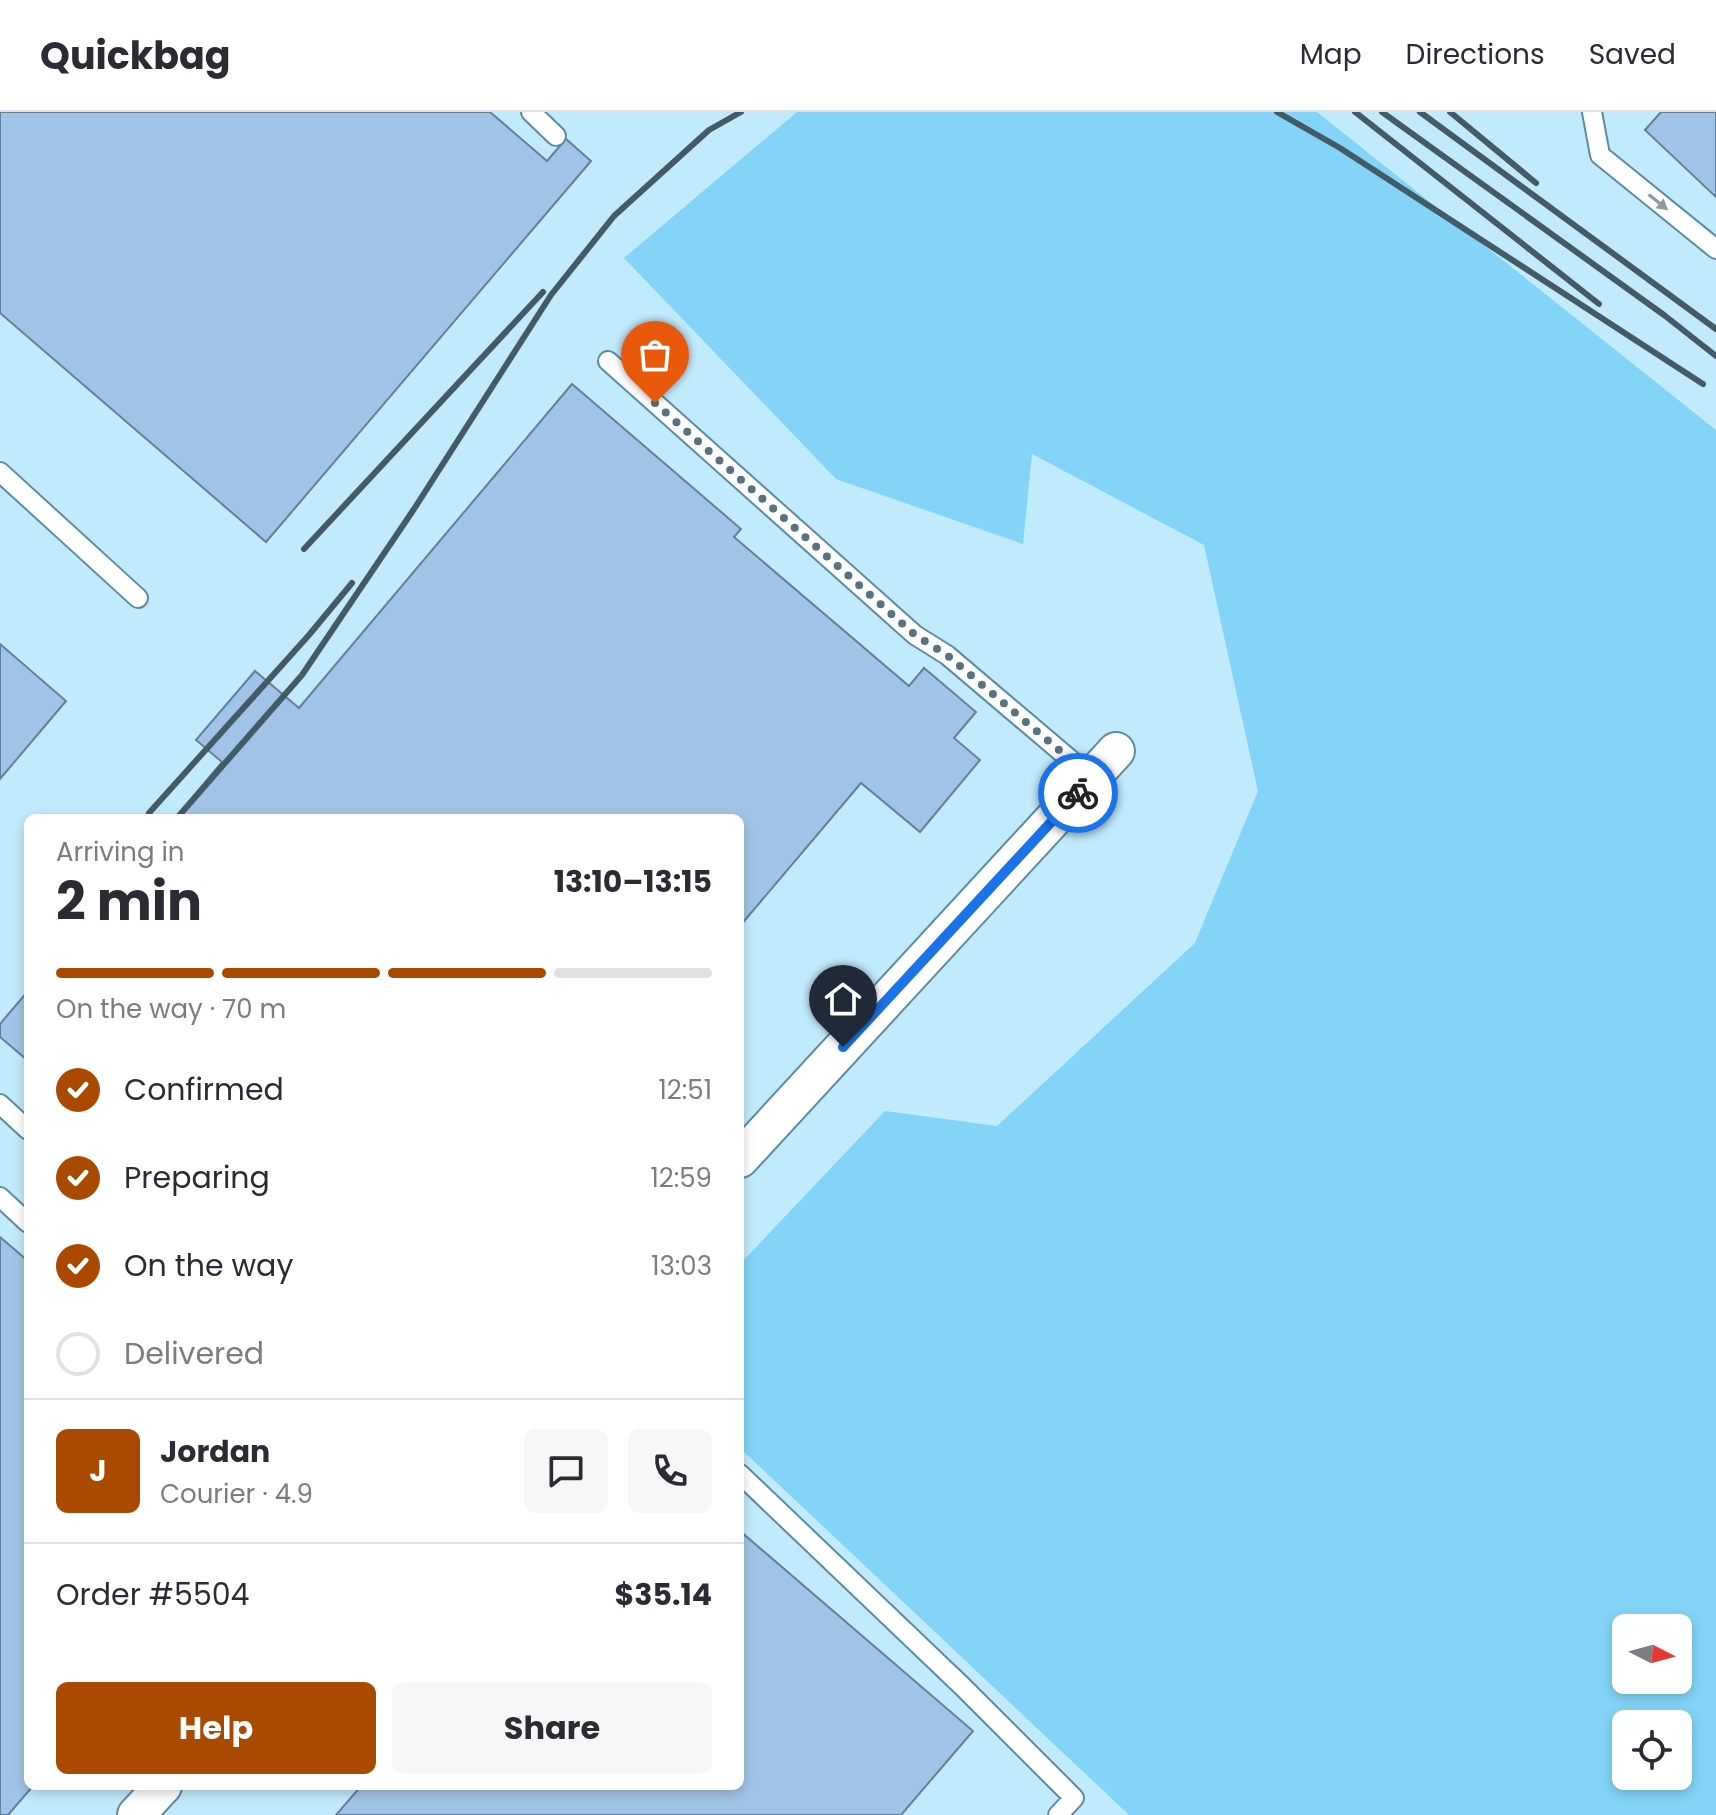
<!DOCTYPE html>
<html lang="en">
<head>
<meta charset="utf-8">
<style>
	body { margin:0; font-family:Poppins,sans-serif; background:#f7f7f7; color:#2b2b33; height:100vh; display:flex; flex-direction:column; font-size:30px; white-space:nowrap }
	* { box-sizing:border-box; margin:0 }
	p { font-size:26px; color:#7c7c81 }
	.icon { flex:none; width:44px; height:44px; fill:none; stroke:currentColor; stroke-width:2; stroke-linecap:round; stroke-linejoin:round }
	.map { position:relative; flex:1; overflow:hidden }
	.panel { position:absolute; left:24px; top:702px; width:720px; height:976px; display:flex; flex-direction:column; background:#fff; border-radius:12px; box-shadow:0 4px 12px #0003 }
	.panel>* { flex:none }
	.needle { width:52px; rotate:96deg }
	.fabs { position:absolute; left:1612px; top:1502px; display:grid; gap:16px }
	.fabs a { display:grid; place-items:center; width:80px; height:80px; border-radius:12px; background:#fff; box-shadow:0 4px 12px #0003; font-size:40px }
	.pin { position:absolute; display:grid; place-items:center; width:68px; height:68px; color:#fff; margin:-82px -34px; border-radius:50% 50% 50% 0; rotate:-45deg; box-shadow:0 0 8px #0007 }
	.pin .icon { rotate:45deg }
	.courier { position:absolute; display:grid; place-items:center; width:80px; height:80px; margin:-40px; border:6px solid #1a73e8; border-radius:50%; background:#fff; color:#222; box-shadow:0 2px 10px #0007 }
	.headline em { font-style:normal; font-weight:700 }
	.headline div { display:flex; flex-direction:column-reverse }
	.headline { display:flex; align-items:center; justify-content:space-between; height:136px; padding:0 32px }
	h1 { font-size:52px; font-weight:700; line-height:60px }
	.bar { display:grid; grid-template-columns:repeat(4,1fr); gap:12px 8px; align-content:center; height:96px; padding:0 32px }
	.bar i { height:10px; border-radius:6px; background:#e1e1e2 }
	.bar .current { background:#aa4a00 }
	.bar p { grid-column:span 4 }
	.line { display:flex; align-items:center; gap:20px; padding:0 32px; border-top:2px solid #e1e1e2 }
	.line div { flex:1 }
	.round { display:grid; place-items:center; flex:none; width:84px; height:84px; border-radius:12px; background:#f7f7f7 }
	ol { padding:0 32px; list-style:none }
	li { display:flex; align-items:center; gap:24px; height:88px }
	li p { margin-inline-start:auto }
	li .icon { padding:8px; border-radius:50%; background:#aa4a00; color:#fff; stroke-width:4 }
	li:last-child { color:#7c7c81 }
	li i { width:44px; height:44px; border:4px solid #e1e1e2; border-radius:50% }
	.button { display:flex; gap:16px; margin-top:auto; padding:16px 32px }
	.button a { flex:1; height:92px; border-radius:12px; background:#aa4a00; color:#fff; font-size:32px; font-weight:700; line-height:92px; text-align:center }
	.button a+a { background:#f7f7f7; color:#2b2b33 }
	header { display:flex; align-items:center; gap:48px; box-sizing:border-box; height:112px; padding:0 40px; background:#fff; border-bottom:2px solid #e1e1e2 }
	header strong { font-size:38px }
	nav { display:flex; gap:44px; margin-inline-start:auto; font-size:28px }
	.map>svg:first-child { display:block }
</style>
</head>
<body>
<header>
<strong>Quickbag</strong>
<nav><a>Map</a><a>Directions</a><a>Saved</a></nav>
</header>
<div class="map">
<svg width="1716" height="1703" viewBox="0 0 1716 1703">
	<rect width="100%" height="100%" fill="#c2eafd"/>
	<path fill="#83d4f6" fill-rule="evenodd" d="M797,0H1317L1716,318V1703H1129L740,1336V1152L885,999L997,1014L1195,831L1258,679L1204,433L1032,342L1023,432L836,367L624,146ZM1626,1516H1678V1568H1626ZM1626,1612H1678V1664H1626Z"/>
	<path fill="#a1c4e6" stroke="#5f80a0" stroke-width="2" d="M0,0H490L547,49L566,27L591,49L266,430L0,201Z
		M1661,0H1716V85L1645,18Z
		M572,272L741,417L734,425L909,574L924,556L976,600L954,626L980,648L920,720L861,671L740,814V706H175L222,650L196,628L255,559L299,596Z
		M0,532L66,589L0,667Z
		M28,879V953L25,951L27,948L0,925V912Z
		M0,1125L28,1149V1674H33L8,1703H0Z
		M740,1419L973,1619L901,1703H336L361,1674H740Z"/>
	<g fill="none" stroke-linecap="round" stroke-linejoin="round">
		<g stroke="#5c8ca2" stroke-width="22">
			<path id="lane" d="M531,0L556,24
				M1592,0L1600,43L1716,137
				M608,249L915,523L947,543L1092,666
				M0,360L138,486
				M0,992L28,1018
				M0,1085L28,1111
				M740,1362L963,1575L1074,1686L1058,1703"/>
		</g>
		<g stroke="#5c8ca2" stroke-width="40">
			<path id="street" d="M740,1047L1116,639
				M136,1703L163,1674"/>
		</g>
		<use href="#lane" stroke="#fff" stroke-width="18"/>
		<use href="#street" stroke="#fff" stroke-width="36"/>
		<path stroke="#435b66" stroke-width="6" d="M1277,0L1340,36L1703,272
			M1355,0L1599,192
			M1382,0L1664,203L1716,244
			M1420,0L1716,217
			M1450,0L1536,71
			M304,437L543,180
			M149,701L309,523L352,471
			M177,706L302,563L414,397L551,183L614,104L709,18L741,0"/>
	</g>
	<defs><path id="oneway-solid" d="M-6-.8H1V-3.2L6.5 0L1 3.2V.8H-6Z" transform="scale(2)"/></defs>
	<use fill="#8f999e" href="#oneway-solid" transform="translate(1658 90) rotate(39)"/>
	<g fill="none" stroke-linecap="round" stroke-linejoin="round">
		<path stroke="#587380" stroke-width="8" stroke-dasharray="0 14.4" d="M655,291L915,523L947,543L1092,666L1078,681"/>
		<path stroke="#1a73e8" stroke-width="10" d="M843,935L1078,681"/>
	</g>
</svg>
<div class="fabs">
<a><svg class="needle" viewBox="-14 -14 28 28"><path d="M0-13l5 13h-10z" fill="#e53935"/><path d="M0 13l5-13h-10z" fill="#7c7c81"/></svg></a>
<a><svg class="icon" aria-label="locate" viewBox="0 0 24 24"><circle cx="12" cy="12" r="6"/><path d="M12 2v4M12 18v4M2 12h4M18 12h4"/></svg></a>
</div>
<div class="pin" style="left:655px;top:291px;background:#ea580c"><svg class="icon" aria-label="bag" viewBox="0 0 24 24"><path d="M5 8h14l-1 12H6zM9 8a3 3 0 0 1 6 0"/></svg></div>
<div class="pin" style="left:843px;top:935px;background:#1f2937"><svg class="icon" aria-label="home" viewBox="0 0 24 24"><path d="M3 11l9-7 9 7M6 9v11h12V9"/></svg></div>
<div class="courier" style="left:1078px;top:681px"><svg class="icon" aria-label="bike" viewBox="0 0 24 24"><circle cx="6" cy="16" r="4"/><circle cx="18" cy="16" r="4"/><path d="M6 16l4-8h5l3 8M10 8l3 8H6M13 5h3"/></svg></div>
<section class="panel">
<div class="headline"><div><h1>2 min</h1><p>Arriving in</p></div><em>13:10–13:15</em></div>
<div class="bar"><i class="current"></i><i class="current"></i><i class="current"></i><i></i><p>On the way · 70 m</p></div>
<ol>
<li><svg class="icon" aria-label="check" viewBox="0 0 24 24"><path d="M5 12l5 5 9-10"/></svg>Confirmed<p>12:51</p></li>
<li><svg class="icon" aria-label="check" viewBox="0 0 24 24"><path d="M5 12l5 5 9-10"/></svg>Preparing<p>12:59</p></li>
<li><svg class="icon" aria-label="check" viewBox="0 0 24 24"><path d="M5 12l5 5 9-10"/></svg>On the way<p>13:03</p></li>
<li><i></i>Delivered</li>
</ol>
<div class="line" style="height:144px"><b class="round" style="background:#aa4a00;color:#fff">J</b><div><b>Jordan</b><p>Courier · 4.9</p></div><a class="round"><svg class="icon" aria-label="chat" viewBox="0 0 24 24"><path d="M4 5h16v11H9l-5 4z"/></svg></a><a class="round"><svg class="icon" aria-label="phone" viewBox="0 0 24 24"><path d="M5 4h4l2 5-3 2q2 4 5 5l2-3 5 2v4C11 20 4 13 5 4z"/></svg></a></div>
<div class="line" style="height:104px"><div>Order #5504</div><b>$35.14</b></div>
<div class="button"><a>Help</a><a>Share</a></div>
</section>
</div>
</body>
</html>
